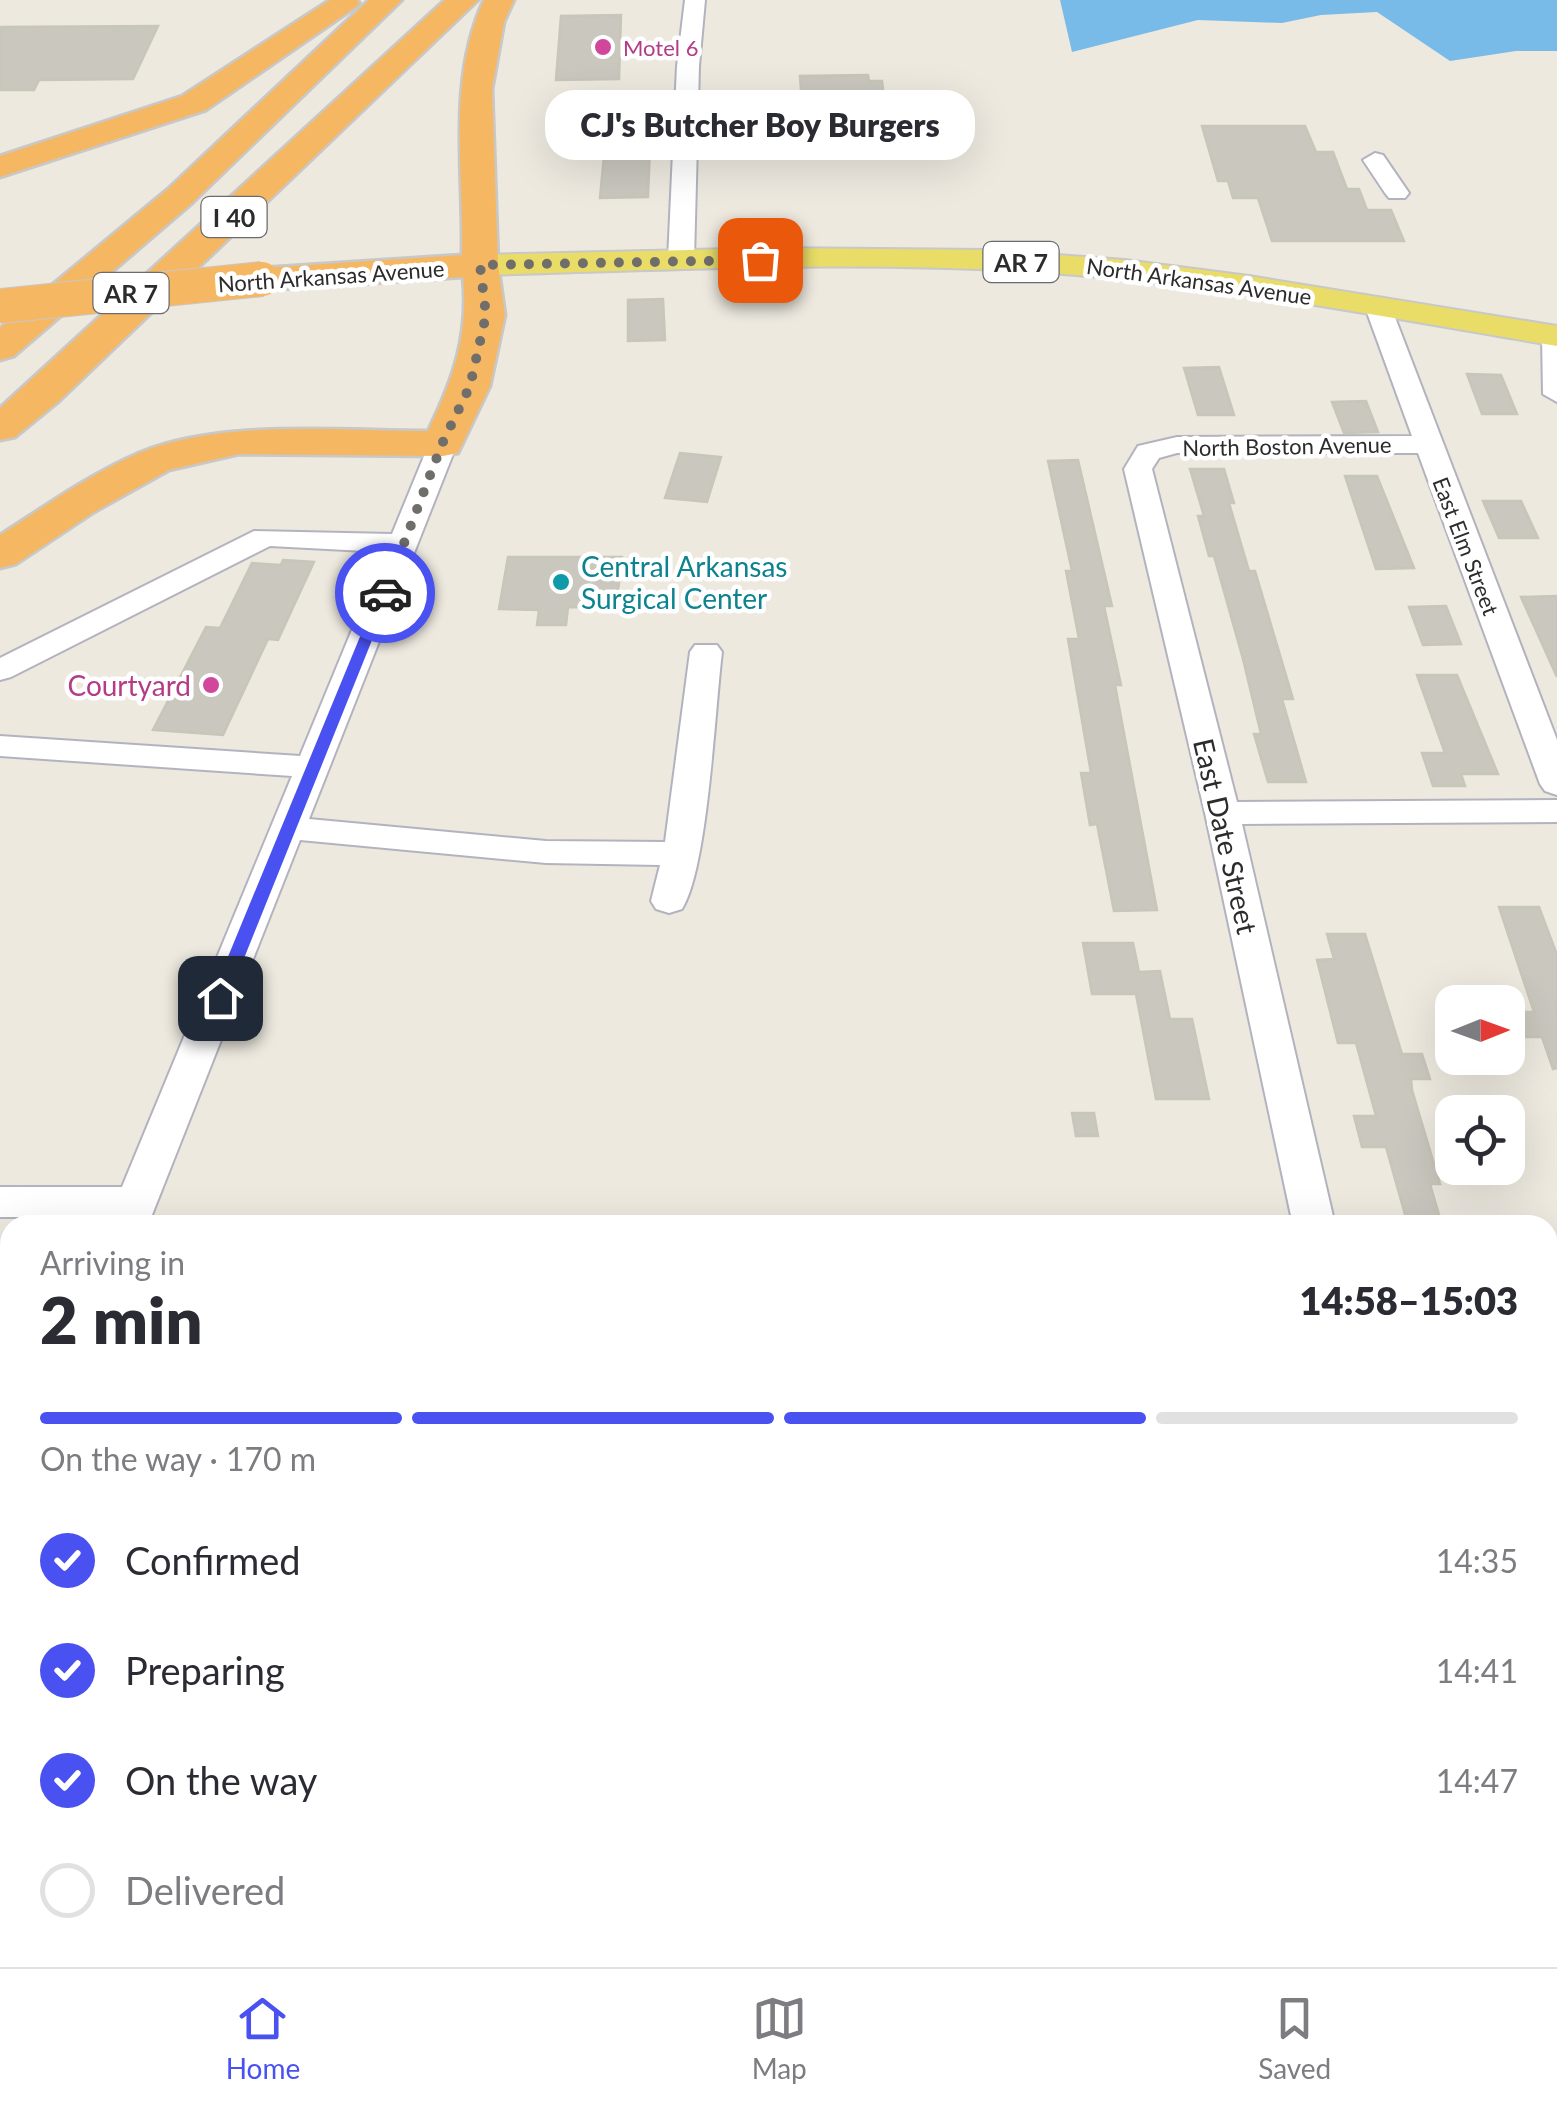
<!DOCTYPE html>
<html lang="en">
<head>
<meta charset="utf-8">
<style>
	body { margin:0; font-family:Lato,sans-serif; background:#f2f2f3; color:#2b2b33; height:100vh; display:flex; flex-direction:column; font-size:38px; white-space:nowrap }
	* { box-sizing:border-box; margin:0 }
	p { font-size:32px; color:#7c7c81 }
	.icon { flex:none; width:55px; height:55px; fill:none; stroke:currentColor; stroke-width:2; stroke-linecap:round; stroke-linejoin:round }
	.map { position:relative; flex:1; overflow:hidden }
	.drawer { position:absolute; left:0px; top:1215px; width:1558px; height:752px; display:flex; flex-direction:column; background:#fff; border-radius:30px 30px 0 0; box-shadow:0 10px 40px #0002 }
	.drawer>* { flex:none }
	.needle { width:65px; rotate:89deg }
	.tools { position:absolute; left:1435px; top:985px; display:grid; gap:20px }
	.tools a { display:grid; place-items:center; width:90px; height:90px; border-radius:20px; background:#fff; box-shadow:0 10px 40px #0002; font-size:50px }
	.pin { position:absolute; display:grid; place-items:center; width:85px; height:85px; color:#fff; margin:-42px; border-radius:20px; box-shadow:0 5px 15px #0006 }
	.courier { position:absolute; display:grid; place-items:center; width:100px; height:100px; margin:-50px; border:8px solid #4951f0; border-radius:50%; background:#fff; color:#222; box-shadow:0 2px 12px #0007 }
	.bubble { position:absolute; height:70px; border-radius:30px; background:#fff; box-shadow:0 10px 40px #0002; font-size:32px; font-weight:800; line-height:70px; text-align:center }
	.overview em { font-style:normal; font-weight:800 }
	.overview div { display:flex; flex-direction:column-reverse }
	.overview { display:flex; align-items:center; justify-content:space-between; height:170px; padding:0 40px }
	h1 { font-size:65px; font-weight:800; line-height:75px }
	.bar { display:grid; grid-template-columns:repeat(4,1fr); gap:15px 10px; align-content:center; height:120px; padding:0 40px }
	.bar i { height:12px; border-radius:8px; background:#e1e1e2 }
	.bar .active { background:#4951f0 }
	.bar p { grid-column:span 4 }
	ol { padding:0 40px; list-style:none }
	li { display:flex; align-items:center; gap:30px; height:110px }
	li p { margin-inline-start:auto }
	li .icon { padding:10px; border-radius:50%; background:#4951f0; color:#fff; stroke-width:4 }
	li:last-child { color:#7c7c81 }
	li i { width:55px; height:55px; border:5px solid #e1e1e2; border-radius:50% }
	.tabs { display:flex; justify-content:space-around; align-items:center; height:140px; border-top:2px solid #e1e1e2; background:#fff; font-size:28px; color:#7c7c81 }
	.tabs a { display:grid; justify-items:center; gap:5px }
	.tabs .active { color:#4951f0 }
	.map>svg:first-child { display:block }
</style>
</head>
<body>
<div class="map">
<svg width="1557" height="1967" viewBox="0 0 1557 1967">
	<rect width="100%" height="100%" fill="#ede9df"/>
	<path fill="#79bbe8" d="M1060,0H1557V51H1516L1450,61L1377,12L1321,15L1282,23L1198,20L1072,52Z"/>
	<path fill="#c9c7be" stroke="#c8c5b9" stroke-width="2.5" d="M621,15L619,79L556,80L561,16Z
		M158,26L133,79L39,80L34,90H0V27Z
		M868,75L869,81H882L885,107H896L901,140H895L898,154L832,156L826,117L803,118L800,76Z
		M1202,126H1305L1316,152H1333L1347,189H1359L1367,210H1391L1404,241H1272L1258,198H1233L1228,181H1218Z
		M605,145H650L648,197L600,198Z
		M663,299L665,340L628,341V300Z
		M1219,367L1234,415H1198L1184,368Z
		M1467,374L1501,375L1517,414H1482Z
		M1366,401L1378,432L1344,433L1332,402Z
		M680,453L721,457L707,502L665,498Z
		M1078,460L1112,606H1104L1121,685H1115L1157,910L1114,911L1097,824L1090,825L1081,773H1091L1068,639H1079L1066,571H1072L1048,461Z
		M1190,469H1224L1234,503H1229L1249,571H1255L1293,699H1282L1306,782H1268L1254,734H1261L1243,659L1214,556H1209L1198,516H1204Z
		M1345,476H1377L1414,568L1376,569Z
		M1483,501H1521L1538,538H1499Z
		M508,557H622L616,608L568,607L566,625H537L539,610L499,609Z
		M283,560L314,562L278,640L268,639L223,735L153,730L206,627L220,628L252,563L281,565Z
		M1557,596V677L1521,597Z
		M1446,606L1461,644L1423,645L1409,607Z
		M1417,675H1457L1498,774H1461L1465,786H1433L1422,753H1445Z
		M1499,907H1539L1557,955V1068L1553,1069L1542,1037H1513L1508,1012H1534Z
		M1327,934H1365L1402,1054H1422L1430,1079H1411L1412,1090L1440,1184H1430L1442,1225H1408L1386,1147H1362L1354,1116H1376L1356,1043H1338L1317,960L1334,959Z
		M1083,943H1133L1139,972L1160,971L1170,1019H1192L1209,1099H1156L1136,994H1092Z
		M1072,1113H1094L1098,1136H1076Z"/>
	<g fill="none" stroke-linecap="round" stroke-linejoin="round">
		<g stroke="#b3b3bf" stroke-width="4">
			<path id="minor" d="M685,0H705L699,66L694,260L681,268L668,260L677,66Z
				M1375,153L1383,155L1409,193L1405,198H1389L1385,193L1363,160Z
				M1378,299L1391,307L1557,740V795L1545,791L1540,784L1418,453H1177L1159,458L1152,469L1237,802L1557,800V822L1242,824L1335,1225H1293L1205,813L1124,469L1138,446L1177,437L1412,436L1365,307Z
				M1555,328L1557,329V402L1543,394L1542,336Z
				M443,436L453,438L457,444L309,819L546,841L665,842L690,652L695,645H717L722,652C715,708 708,868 682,909L669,913L656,909L651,901L660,865L546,863L300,840L148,1225H106L109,1217H0V1187H122L292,776L0,756V736L300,756L384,552L270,546L11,677L0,680V658L254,531L392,534L429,444L433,438Z
				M10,1495V1556L0,1559V1499Z
				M1548,1534H1557V1574H1548Z
				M1548,1842H1557V1892H1548Z"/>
		</g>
		<g stroke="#c8c8c8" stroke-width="4">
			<path id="major" d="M771,248L990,250L1125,260L1249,276L1557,326V346C1393,319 1229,286 1063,274C869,259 674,270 480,275L469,272L464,265L469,258L480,255Z"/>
		</g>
		<g stroke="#c8c8c8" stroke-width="5">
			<path id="highway" d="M330,0H357L360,4L206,110L0,177V156L182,96Z
				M369,0H402L192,203L14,356L0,360V328L168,189Z
				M445,0H478L59,401L15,437L0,440V408Z
				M484,0H514L504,22L492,89L498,265L505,315L490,386L458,453L443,456L239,454L169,470L94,512L16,564L0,568V535C44,507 90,474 139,453C220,419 341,431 428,431C453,380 469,335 463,277L262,290L249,287L243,279L249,271L262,268L462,255C464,171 447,79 484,0Z"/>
		</g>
		<use href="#minor" fill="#fff" fill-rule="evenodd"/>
		<use href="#major" fill="#e9dd68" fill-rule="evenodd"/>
		<use href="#highway" fill="#f6b762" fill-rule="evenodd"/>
		<g stroke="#c8c8c8" stroke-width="36" stroke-linecap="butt">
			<path id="highway-bridge" d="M0,306L262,279"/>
		</g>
		<use href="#highway-bridge" stroke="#f6b762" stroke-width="34"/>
	</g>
	<path fill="#4951f0" d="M385,589L391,593L228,998L225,1002H214L211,998L378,593Z"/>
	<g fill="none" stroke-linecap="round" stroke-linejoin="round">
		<path stroke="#706e6b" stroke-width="10" stroke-dasharray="0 18" d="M385,593L442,444L470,386L486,315L480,265L760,260"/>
	</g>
	<g fill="#d1479c" stroke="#fff" stroke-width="4">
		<circle cx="603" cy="47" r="10"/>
		<circle cx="211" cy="685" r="10"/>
	</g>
	<circle fill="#0f9aa8" stroke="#fff" stroke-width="4" cx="561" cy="582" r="10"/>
	<g text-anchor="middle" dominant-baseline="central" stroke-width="9" stroke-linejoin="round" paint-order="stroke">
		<g font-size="22" fill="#b23c85" stroke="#fff" text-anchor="start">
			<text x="623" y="47">Motel 6</text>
		</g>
		<g font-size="22" fill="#2c2c2c" stroke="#fff">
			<text transform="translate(331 276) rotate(-4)">North Arkansas Avenue</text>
			<text transform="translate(1199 281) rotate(8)">North Arkansas Avenue</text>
			<text transform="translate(1287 446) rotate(-1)">North Boston Avenue</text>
			<text transform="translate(1466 546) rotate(69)">East Elm Street</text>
		</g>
		<g fill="#fff" stroke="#6b6b6b" stroke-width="2.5">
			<rect x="201.5" y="197" width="65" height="40" rx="8"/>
			<rect x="983.5" y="242" width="75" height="40" rx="8"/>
			<rect x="93.5" y="273" width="75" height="40" rx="8"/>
		</g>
		<g font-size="25" font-weight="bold" fill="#2c2c2c">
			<text x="234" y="217">I 40</text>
			<text x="1021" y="262">AR 7</text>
			<text x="131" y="293">AR 7</text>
		</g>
		<g font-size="28" fill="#0d838f" stroke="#fff" text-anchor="start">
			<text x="581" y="566">Central Arkansas<tspan x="581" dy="32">Surgical Center</tspan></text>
		</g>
		<g font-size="28" fill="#b23c85" stroke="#fff" text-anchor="end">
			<text x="191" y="685">Courtyard</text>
		</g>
		<g font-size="28" fill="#2c2c2c" stroke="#fff">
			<text transform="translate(1226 836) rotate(77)">East Date Street</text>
		</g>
	</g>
</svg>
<div class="tools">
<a><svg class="needle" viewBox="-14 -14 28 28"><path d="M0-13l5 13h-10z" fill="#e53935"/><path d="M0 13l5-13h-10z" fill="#7c7c81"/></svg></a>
<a><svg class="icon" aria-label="locate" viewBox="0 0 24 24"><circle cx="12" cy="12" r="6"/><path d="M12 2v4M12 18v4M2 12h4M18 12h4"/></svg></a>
</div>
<div class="pin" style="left:760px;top:260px;background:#ea580c"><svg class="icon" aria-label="bag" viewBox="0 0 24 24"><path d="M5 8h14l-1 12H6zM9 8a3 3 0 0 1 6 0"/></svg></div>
<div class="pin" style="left:220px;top:998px;background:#1f2937"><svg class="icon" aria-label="home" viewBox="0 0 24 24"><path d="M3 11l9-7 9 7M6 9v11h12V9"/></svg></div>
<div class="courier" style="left:385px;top:593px"><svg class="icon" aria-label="car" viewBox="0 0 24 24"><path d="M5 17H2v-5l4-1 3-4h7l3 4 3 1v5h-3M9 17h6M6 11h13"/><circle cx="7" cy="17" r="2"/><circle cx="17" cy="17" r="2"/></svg></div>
<div class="bubble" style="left:545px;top:90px;width:430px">CJ's Butcher Boy Burgers</div>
<section class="drawer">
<div class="overview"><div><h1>2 min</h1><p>Arriving in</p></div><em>14:58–15:03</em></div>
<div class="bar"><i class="active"></i><i class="active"></i><i class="active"></i><i></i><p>On the way · 170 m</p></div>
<ol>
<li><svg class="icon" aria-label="check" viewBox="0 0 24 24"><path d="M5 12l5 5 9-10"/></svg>Confirmed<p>14:35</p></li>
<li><svg class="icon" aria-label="check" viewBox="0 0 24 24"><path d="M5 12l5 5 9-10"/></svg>Preparing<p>14:41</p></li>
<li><svg class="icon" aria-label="check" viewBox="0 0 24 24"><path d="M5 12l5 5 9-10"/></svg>On the way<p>14:47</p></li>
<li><i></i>Delivered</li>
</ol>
</section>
</div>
<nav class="tabs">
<a class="active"><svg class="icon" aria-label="home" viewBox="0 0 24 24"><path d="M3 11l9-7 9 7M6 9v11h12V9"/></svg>Home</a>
<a><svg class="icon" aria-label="map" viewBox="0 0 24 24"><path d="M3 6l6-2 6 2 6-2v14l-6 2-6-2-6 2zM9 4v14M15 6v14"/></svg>Map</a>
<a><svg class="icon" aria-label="saved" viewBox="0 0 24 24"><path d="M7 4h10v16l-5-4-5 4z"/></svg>Saved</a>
</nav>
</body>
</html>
